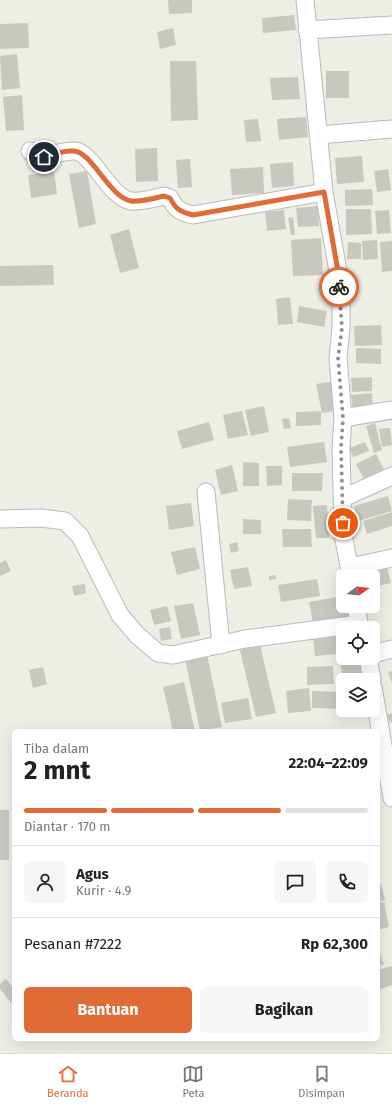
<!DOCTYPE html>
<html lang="id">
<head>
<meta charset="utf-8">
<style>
	body { margin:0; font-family:"Fira Sans",sans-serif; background:#f6f6f6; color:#222; height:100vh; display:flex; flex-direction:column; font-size:15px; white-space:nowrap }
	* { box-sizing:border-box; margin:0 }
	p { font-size:13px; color:#767676 }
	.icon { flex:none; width:22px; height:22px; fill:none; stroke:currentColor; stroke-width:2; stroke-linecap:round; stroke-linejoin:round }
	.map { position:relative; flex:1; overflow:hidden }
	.panel { position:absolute; left:12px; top:729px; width:368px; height:312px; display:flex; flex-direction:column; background:#fff; border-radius:6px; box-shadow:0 4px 16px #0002 }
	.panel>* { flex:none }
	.needle { width:26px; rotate:76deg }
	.fabs { position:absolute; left:336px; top:569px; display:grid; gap:8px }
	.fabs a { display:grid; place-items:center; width:44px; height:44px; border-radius:6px; background:#fff; box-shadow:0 4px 16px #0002; font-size:20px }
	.pin { position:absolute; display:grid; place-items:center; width:34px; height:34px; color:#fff; margin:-17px; border:2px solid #fff; border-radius:50%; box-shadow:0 1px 4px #0007 }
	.courier { position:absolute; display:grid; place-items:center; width:40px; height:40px; margin:-20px; border:3px solid #e16b37; border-radius:50%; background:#fff; color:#222; box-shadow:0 1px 5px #0007 }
	.head em { font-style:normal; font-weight:700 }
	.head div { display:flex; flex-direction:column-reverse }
	.head { display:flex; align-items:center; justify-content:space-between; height:68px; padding:0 12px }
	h1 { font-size:26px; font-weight:700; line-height:30px }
	.bar { display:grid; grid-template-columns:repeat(4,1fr); gap:6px 4px; align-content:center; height:48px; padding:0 12px }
	.bar i { height:5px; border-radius:3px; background:#e0e0e0 }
	.bar .selected { background:#e16b37 }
	.bar p { grid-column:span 4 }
	.line { display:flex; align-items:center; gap:10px; padding:0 12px; border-top:1px solid #e0e0e0 }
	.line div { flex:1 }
	.round { display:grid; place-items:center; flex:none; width:42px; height:42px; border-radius:6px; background:#f6f6f6 }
	.action { display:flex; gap:8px; margin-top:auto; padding:8px 12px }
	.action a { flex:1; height:46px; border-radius:6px; background:#e16b37; color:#fff; font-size:16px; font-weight:700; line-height:46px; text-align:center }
	.action a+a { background:#f6f6f6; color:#222 }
	.dock { display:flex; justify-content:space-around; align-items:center; height:56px; border-top:1px solid #e0e0e0; background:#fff; font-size:11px; color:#767676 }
	.dock a { display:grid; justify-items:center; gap:2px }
	.dock .selected { color:#e16b37 }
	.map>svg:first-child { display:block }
</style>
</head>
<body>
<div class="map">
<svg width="392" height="1053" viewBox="0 0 392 1053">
	<rect width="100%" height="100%" fill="#edeee4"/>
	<path fill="#c9c8c0" d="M168,0H192V13L169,14Z
		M294,15L296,30L263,33L262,18Z
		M28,23L29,48L0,49V24Z
		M173,28L176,45L160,49L157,32Z
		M17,54L20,88L2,90L0,56Z
		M170,61H196L198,120L171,121Z
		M326,71H349V98H326Z
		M298,77L300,99L272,100L270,78Z
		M22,95L24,130L6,131L3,97Z
		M306,117L308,137L279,140L277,119Z
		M258,119L261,141L246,142L244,120Z
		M157,148L158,181L136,182L135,149Z
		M362,156L364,182L337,184L335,158Z
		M190,159L192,187L178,188L176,160Z
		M293,162L294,186L272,188L270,164Z
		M263,167L264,193L232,195L230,169Z
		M388,169L391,190L377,192L374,171Z
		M87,171L96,224L79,228L69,174Z
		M54,172L57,194L31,198L28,175Z
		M372,189L373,205L345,206V190Z
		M318,206L319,226L298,227L296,208Z
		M346,209H371L372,234L346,235Z
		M284,210L286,229L267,231L265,212Z
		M389,210L391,233L377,234L375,211Z
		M293,217L295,235H291L288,218Z
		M129,229L139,268L120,273L110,235Z
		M321,238L323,275L293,276L291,240Z
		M377,240L378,259L363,260L362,241Z
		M392,241V271L382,272L380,242Z
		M348,242L361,243V259H347Z
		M53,265L54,285L0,286V266Z
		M290,297L293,324L278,325L276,299Z
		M299,306L327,311L324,327L297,322Z
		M381,325L382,345L355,346L354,326Z
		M356,348L381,349V364L356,363Z
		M372,377V391L352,392L351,378Z
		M335,381L341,410L322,413L316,384Z
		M372,393L373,407L353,410L351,395Z
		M264,406L269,432L251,436L245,410Z
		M242,411L248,435L228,439L223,415Z
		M321,411V425L296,426V412Z
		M289,418L291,428L284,429L282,419Z
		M209,422L214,440L182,449L177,431Z
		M375,423L382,450L374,453L366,426Z
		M390,428L392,445L382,447L379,429Z
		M324,442L327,462L290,467L287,447Z
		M365,442L369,451L353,457L349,448Z
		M376,454L384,469L364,479L356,464Z
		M243,462L259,463V486H243Z
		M232,465L238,491L221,495L215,470Z
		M266,466H282V485L267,486Z
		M292,473H323L322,491H292Z
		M388,496L392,511L358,521L354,506Z
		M288,499L312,500L311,521L287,520Z
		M191,503L194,526L169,530L166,506Z
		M327,505L329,538H316L313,506Z
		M392,512V526L367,534L363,521Z
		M243,519L261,520V534H243Z
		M282,529H311L312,547H283Z
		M237,542L239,551L231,553L229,544Z
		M195,547L200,569L177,575L171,552Z
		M6,560L11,571L0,576V563Z
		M248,567L252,586L234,589L230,570Z
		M387,567L391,583L373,587V576H360V573Z
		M276,575V579L269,580V576Z
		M317,579L320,596L281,602L278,585Z
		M85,584L86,593L74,596L72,586Z
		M343,596V606H348L350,616L313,623L309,602Z
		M193,603L200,635L181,639L174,606Z
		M167,606L171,621L154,625L150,610Z
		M170,627L172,639L161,641L159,629Z
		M337,635L339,654L315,656L313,637Z
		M260,645L276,713L256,717L240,650Z
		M207,654L222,727L200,731L185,659Z
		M359,658L363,680H343L340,661Z
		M333,666L334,684L307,685V667Z
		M43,667L47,684L33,688L29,670Z
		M392,671V684L388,672Z
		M184,682L195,731H173L163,687Z
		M309,688L311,711L288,713L286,691Z
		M312,691L343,692V709L312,708Z
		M248,698L252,719L225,723L221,703Z
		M392,713V722L390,723L387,715Z
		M0,810H9V860H0Z
		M381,884L385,900L378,901V885Z
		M384,902L389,927L378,930V903Z
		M378,948L384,964L378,967Z
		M392,966V985L378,990V970Z
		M6,979L14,989V1004L13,1005L0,989V984Z"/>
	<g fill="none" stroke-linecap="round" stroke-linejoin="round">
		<g stroke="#b9babf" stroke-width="19">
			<path id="street" d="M305,0L324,192L338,271L341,305V328L338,358L343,418L341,448L343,535L351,576
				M307,30L392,25
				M319,135L392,129
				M30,151L38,157C51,157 62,150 75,151C92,152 110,198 131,201C138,202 156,198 164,196L170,198C176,210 181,212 193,215L324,192
				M343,418L392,410
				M206,492L221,645
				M343,498L392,476
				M0,519L41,518L65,521L80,536L120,615L137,635L158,653L173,655L245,639L359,624
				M350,567L392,558
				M356,606L360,628
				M373,654L392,649
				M368,658L372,680
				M373,687L392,798"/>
		</g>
		<use href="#street" stroke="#fff" stroke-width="17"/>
	</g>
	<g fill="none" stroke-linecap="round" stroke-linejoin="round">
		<path stroke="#8f9090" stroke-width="4" stroke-dasharray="0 7.2" d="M339,287L342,328L338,358L343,418L341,448L343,523"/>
		<path stroke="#e16b37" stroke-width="5" d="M44,157C54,154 64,150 74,151C92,152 110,198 131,201C138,202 156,198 164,196L170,198C176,210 181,212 193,215L324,192L338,271L339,287"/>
	</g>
</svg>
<div class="fabs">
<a><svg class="needle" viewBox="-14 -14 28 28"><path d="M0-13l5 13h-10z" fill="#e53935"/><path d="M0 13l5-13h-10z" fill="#767676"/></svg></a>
<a><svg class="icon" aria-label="locate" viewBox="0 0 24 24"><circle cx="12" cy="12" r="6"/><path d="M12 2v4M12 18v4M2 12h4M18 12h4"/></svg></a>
<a><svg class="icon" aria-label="layers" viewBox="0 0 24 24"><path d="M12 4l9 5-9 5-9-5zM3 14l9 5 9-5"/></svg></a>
</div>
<div class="pin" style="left:343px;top:523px;background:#ea580c"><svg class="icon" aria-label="bag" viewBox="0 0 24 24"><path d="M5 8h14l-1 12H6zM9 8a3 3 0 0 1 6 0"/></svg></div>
<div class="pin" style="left:44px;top:157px;background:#1f2937"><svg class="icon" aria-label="home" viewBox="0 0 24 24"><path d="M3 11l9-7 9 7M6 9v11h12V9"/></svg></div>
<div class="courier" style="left:339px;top:287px"><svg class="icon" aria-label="bike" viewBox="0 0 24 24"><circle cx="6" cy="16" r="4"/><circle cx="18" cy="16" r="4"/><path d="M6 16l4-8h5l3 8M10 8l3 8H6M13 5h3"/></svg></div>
<section class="panel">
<div class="head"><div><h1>2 mnt</h1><p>Tiba dalam</p></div><em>22:04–22:09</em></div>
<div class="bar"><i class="selected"></i><i class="selected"></i><i class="selected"></i><i></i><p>Diantar · 170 m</p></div>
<div class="line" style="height:72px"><a class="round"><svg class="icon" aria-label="person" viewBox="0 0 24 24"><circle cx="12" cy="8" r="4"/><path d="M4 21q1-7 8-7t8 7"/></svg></a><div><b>Agus</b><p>Kurir · 4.9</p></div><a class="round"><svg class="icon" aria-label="chat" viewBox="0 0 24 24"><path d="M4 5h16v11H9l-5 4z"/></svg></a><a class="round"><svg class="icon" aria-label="phone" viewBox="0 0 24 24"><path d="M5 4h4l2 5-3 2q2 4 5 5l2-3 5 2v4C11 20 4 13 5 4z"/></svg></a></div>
<div class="line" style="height:52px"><div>Pesanan #7222</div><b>Rp 62,300</b></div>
<div class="action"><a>Bantuan</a><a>Bagikan</a></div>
</section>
</div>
<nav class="dock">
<a class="selected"><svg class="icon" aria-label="home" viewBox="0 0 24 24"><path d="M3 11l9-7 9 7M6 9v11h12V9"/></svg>Beranda</a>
<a><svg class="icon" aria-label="map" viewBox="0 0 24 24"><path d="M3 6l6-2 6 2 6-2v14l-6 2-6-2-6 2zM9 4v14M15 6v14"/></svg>Peta</a>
<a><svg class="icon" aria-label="saved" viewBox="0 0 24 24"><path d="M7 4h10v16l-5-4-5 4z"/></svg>Disimpan</a>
</nav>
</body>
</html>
